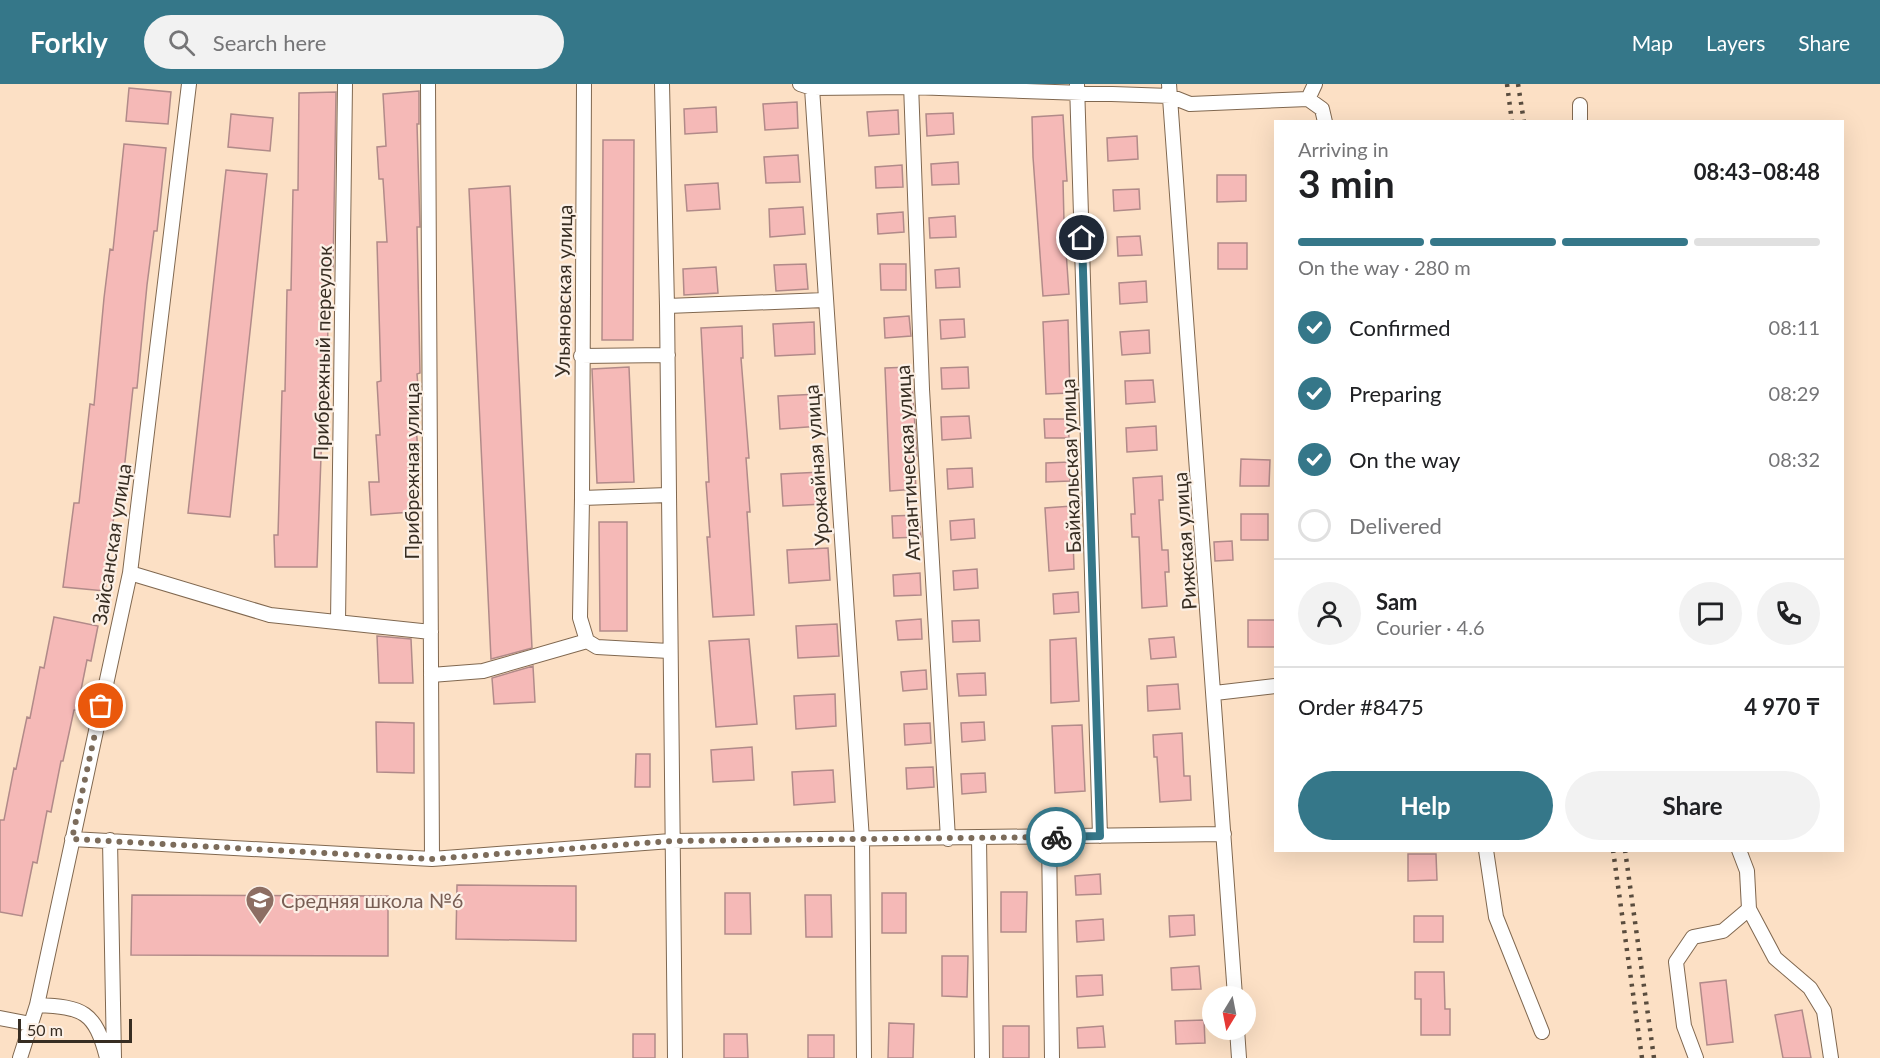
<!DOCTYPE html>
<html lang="en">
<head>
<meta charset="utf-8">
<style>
	body { margin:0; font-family:Lato,sans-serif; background:#f2f2f2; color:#202124; height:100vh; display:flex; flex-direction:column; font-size:22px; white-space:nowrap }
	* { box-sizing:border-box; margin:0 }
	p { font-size:20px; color:#757577 }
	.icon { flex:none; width:33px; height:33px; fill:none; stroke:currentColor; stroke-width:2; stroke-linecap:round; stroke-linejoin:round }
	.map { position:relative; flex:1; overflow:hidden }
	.drawer { position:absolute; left:1274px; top:36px; width:570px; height:732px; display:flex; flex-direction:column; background:#fff; border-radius:0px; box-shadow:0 6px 24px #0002 }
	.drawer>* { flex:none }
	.needle { width:39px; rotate:190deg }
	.fabs { position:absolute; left:1202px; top:902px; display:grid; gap:12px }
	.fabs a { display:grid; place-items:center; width:54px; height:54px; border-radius:50%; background:#fff; box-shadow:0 6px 24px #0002; font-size:30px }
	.scale { position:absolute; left:18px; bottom:15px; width:114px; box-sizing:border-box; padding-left:6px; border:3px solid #372d22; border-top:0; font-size:16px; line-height:21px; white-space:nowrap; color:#372d22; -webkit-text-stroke:4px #fcf0e6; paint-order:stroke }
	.pin { position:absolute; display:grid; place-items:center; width:51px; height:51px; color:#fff; margin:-26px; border:3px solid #fff; border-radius:50%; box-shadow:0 2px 6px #0007 }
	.courier { position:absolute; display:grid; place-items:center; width:60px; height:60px; margin:-30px; border:4px solid #357789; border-radius:50%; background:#fff; color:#222; box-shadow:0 2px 8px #0007 }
	.summary em { font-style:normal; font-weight:700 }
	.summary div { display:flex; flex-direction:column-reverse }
	.summary { display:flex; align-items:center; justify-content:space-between; height:102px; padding:0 24px }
	h1 { font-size:39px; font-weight:700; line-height:45px }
	.bar { display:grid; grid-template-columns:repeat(4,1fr); gap:9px 6px; align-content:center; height:72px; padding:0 24px }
	.bar i { height:8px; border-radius:4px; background:#e0e0e0 }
	.bar .active { background:#357789 }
	.bar p { grid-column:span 4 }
	.line { display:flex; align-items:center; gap:15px; padding:0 24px; border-top:2px solid #e0e0e0 }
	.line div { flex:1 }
	.round { display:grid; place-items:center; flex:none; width:63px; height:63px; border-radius:32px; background:#f2f2f2 }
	ol { padding:0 24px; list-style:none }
	li { display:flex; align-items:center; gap:18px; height:66px }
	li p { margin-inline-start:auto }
	li .icon { padding:6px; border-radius:50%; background:#357789; color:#fff; stroke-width:4 }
	li:last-child { color:#757577 }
	li i { width:33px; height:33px; border:3px solid #e0e0e0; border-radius:50% }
	.cta { display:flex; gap:12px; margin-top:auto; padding:12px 24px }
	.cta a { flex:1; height:69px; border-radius:36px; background:#357789; color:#fff; font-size:24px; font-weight:700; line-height:69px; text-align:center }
	.cta a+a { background:#f2f2f2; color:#202124 }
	header { display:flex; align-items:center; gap:36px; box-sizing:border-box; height:84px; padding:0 30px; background:#357789; color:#fff }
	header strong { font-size:28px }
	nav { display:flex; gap:33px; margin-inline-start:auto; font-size:21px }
	.search { width:420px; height:54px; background:#f2f2f2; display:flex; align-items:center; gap:15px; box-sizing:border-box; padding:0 21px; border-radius:33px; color:#757577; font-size:22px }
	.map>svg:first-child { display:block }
</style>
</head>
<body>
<header>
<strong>Forkly</strong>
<div class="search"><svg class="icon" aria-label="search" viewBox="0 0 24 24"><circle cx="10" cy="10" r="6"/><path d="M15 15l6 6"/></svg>Search here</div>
<nav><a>Map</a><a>Layers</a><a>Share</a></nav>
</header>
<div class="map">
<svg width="1880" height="974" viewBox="0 0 1880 974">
	<rect width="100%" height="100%" fill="#fce0c5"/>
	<path fill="#f5b9b7" stroke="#b18a89" stroke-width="1.5" d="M129,4L171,8L168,40L126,37Z
		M419,7V40H417L420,143H417L420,289L417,290L420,327L415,328L419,381L409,382L412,428L371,431L369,398H379L376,351H380L377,298L381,297L377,158H387L383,95H379L377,63L386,62L383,10Z
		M336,8L333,187H329L327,290H324L317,483H275L274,451H278L282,307H285L287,206H291L293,106H298L299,9Z
		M797,18L798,44L765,46L763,20Z
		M716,23L717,48L685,50L684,25Z
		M898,26L899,50L869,52L867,28Z
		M953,29L954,50L927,52L926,30Z
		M231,30L273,34L270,67L228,63Z
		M1063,31L1067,97H1063L1064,138L1069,210L1043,212L1033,73L1032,33Z
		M1137,52L1138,75L1108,77L1107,54Z
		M603,56H634L633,256H602Z
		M124,60L166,64L157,147H154L147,201L137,304H133L122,405H117L105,507L63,503L74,419H79L90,320L94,321L104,214L110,165L113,166Z
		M798,71L800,98L766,99L764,73Z
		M958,78L959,100L932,101L931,80Z
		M902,81L903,103L876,104L875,83Z
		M226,86L267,90L230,433L188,429Z
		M1217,91H1246V117L1217,118Z
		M718,99L720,125L687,127L685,101Z
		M510,102L532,564L491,575L469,105Z
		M1139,105L1140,125L1114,127L1113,106Z
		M803,123L805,150L770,153L769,125Z
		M903,128L904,148L878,150L877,130Z
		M955,132L956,153L930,154L929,134Z
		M1140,152L1142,171L1118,172L1117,153Z
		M1218,159H1247V185H1218Z
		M806,180L808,205L776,207L774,181Z
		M880,180H906V206H881Z
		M716,183L718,209L684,211L683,185Z
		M959,184L960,203L936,204L935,186Z
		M1146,197L1147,218L1120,220L1119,199Z
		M909,232L911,252L885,254L884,234Z
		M964,235L965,253L941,255L940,236Z
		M1068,236L1070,309L1046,310L1043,238Z
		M814,238L815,270L775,272L773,240Z
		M742,242L743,274H741L749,374H746L750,428H747L754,531L713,533L707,453H710L706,398H709L701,244Z
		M1149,246L1150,269L1122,271L1120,248Z
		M629,283L634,398L597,399L592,285Z
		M911,283L917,372H914L916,405L890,407L885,284Z
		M968,283L969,304L942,305L941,284Z
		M1153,296L1155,318L1126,320L1125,297Z
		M819,310L821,342L780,345L778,312Z
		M969,332L971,354L942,356L941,333Z
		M1044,335H1068L1069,354H1045Z
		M1156,342L1157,366L1127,368L1126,344Z
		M1241,375L1270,376L1269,402H1240Z
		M1070,378V397L1046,398V379Z
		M972,384L973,403L948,405L947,385Z
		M822,388L824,420L783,422L781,390Z
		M1162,392L1163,416H1159L1162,466H1168L1169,488H1165L1167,522L1142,524L1139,453H1132L1131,430H1135L1133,394Z
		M1072,422L1074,485L1049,487L1045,424Z
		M1241,430H1268V456H1241Z
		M919,431L921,453L893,454L892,432Z
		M974,435L975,454L951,456L950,437Z
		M599,438H627V547H600Z
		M1232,457L1233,476L1215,477L1214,458Z
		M828,464L830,496L789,499L787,466Z
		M977,485L978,504L954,506L953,487Z
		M920,489L921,511L894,512L893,491Z
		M1078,508L1079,528L1054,530L1053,510Z
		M54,533L98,542L91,577L87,576L77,626H74L63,677H61L51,728L47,727L37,779L33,778L22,832L0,828V736H4L14,684L16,685L27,633L30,634L40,583L44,584Z
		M921,535L922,555L898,556L896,537Z
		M979,536L980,557L953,558L952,537Z
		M1248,536H1275V563H1248Z
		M837,540L839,572L798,574L796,542Z
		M377,552L411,555L413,599H379Z
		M1174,553L1176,573L1151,575L1149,555Z
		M1076,554L1079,617L1051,619L1050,556Z
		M749,555L757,640L716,643L709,557Z
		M533,582L535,618L494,620L492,594Z
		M926,586L927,605L903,607L901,588Z
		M985,589L986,611L959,612L957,590Z
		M1178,600L1180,625L1148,627L1147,602Z
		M835,610L836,642L796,645L794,612Z
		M376,638L414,639V689L377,688Z
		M984,638L985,656L962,658L961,639Z
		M930,639L931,659L905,661L904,640Z
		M1082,641L1085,707L1055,709L1052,642Z
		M1182,649L1184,692H1190L1191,716L1160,718L1157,673H1154L1153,651Z
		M752,663L754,696L713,698L711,666Z
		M636,670H650V703H635Z
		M933,683L934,703L907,705L906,684Z
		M833,686L835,718L794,721L792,688Z
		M985,689L986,708L962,710L961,690Z
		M1408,770H1436L1437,796L1408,797Z
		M1100,790L1101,810L1076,811L1075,792Z
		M457,801L576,802V857L456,855Z
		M1001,808H1027L1026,848H1001Z
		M725,809H750L751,850H725Z
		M882,809H906V849H882Z
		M132,811L388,812V872L131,871Z
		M805,811H831L832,853H806Z
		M1194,831L1195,851L1170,853L1169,832Z
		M1414,832H1443V858H1414Z
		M1103,835L1104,856L1077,858L1076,837Z
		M942,872H968L967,913L942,912Z
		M1199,882L1201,905L1172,906L1171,884Z
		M1415,888H1444L1445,925H1450V951H1421V915H1415Z
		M1102,891L1103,911L1077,913L1076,892Z
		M1726,896L1733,958L1707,961L1700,899Z
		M1802,926L1811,974H1783L1775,931Z
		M1204,936L1205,959L1176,960L1175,937Z
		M889,939L914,940L913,974H888Z
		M1003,942H1029V974H1003Z
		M1103,942L1105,963L1078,964L1077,944Z
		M633,950H655V974H633Z
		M724,950H747L748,974H724Z
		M808,951H834V974H808Z"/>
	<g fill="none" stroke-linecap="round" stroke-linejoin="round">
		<g stroke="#806850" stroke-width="16">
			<path id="minor" d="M428,0L432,775
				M662,0L667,222L675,974
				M800,0L812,4L911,3L1170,12L1190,20L1308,15
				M911,0L922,305L948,755
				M1077,0L1100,752
				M1169,0L1235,912
				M1315,0L1308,15L1322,25L1325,38
				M812,4L862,756L864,974
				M1580,21V38
				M667,222L825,216
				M581,272L668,271
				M668,411L582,414L580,534L587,557L597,563L669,567
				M582,414L584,0
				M130,489L270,531L431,548
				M338,538L345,0
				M431,591L483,587L587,557
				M1215,609L1275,602
				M1049,753L1052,974
				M979,754L982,974
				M72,755L432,775L671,757L1224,750
				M110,756L114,974
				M1486,766L1496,833L1542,948
				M1749,825L1775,874L1810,904L1824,927L1831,974
				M37,921C83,923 95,927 107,974
				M0,934L31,940
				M1237,945L1239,974
				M20,974L37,921L130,489L189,0
				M1696,974L1684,942L1676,878L1693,853L1723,847L1749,825L1747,787L1739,766"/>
		</g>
		<use href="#minor" stroke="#fff" stroke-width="14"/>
		<path stroke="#594c3e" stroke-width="4.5" stroke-dasharray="3 6" stroke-linecap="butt" d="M1507,0L1512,38
			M1518,0L1524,38
			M1613,766L1642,974
			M1625,766L1654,974"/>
	</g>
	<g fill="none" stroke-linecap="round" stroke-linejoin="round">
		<path stroke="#7c6c5b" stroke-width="6" stroke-dasharray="0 10.8" d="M101,622L72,755L432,775L671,757L1056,753"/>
		<path stroke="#357789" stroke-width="8" d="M1056,753L1100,752L1082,154"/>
	</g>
	<defs>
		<g id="school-pin" transform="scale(1.5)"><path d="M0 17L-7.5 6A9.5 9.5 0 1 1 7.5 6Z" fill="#8d6e63" stroke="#fcf0e6"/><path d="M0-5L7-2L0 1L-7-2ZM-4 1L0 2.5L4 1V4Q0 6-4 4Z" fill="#fff"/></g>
	</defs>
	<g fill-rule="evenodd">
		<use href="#school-pin" x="260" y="816"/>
	</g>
	<g text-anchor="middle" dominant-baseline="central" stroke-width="4.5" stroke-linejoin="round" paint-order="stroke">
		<g font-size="20" fill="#372d22" stroke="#fcf0e6">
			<text transform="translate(563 207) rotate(-89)">Ульяновская улица</text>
			<text transform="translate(322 269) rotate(-89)">Прибрежный переулок</text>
			<text transform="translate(907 379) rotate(-93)">Атлантическая улица</text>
			<text transform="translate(816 381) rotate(-94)">Урожайная улица</text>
			<text transform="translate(1070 382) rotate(-92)">Байкальская улица</text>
			<text transform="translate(411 387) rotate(-90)">Прибрежная улица</text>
			<text transform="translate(1184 457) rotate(-94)">Рижская улица</text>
			<text transform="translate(111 460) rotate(-81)">Зайсанская улица</text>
		</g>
		<g font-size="20" fill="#785e54" stroke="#fcf0e6" text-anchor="start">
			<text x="281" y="816">Средняя школа №6</text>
		</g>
	</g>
</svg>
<div class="fabs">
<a><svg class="needle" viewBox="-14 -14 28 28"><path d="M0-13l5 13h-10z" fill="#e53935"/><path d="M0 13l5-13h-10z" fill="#757577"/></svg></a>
</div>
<div class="scale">50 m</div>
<div class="pin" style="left:101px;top:622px;background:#ea580c"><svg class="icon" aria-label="bag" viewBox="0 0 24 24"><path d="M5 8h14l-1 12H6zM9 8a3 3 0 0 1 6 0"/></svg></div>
<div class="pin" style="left:1082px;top:154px;background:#1f2937"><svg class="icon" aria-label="home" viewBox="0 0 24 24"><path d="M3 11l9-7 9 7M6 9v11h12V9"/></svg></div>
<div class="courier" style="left:1056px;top:753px"><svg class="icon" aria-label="bike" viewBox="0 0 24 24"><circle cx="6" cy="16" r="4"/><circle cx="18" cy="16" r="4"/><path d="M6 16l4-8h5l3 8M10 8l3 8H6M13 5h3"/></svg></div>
<section class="drawer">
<div class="summary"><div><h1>3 min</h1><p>Arriving in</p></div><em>08:43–08:48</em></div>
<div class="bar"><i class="active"></i><i class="active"></i><i class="active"></i><i></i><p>On the way · 280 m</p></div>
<ol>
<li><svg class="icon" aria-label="check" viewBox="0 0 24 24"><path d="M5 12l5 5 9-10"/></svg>Confirmed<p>08:11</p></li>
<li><svg class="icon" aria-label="check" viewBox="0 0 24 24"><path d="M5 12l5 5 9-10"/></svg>Preparing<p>08:29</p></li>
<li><svg class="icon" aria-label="check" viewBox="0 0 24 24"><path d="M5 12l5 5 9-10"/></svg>On the way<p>08:32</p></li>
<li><i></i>Delivered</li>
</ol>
<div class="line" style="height:108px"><a class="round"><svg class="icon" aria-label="person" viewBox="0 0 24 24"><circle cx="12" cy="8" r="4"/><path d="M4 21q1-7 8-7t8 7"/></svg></a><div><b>Sam</b><p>Courier · 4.6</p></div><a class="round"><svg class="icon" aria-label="chat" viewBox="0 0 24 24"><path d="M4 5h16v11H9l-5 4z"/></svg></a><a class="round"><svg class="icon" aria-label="phone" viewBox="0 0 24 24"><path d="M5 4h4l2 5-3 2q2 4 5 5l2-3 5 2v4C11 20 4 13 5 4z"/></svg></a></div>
<div class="line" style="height:78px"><div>Order #8475</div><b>4 970 ₸</b></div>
<div class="cta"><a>Help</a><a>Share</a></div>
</section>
</div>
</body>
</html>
